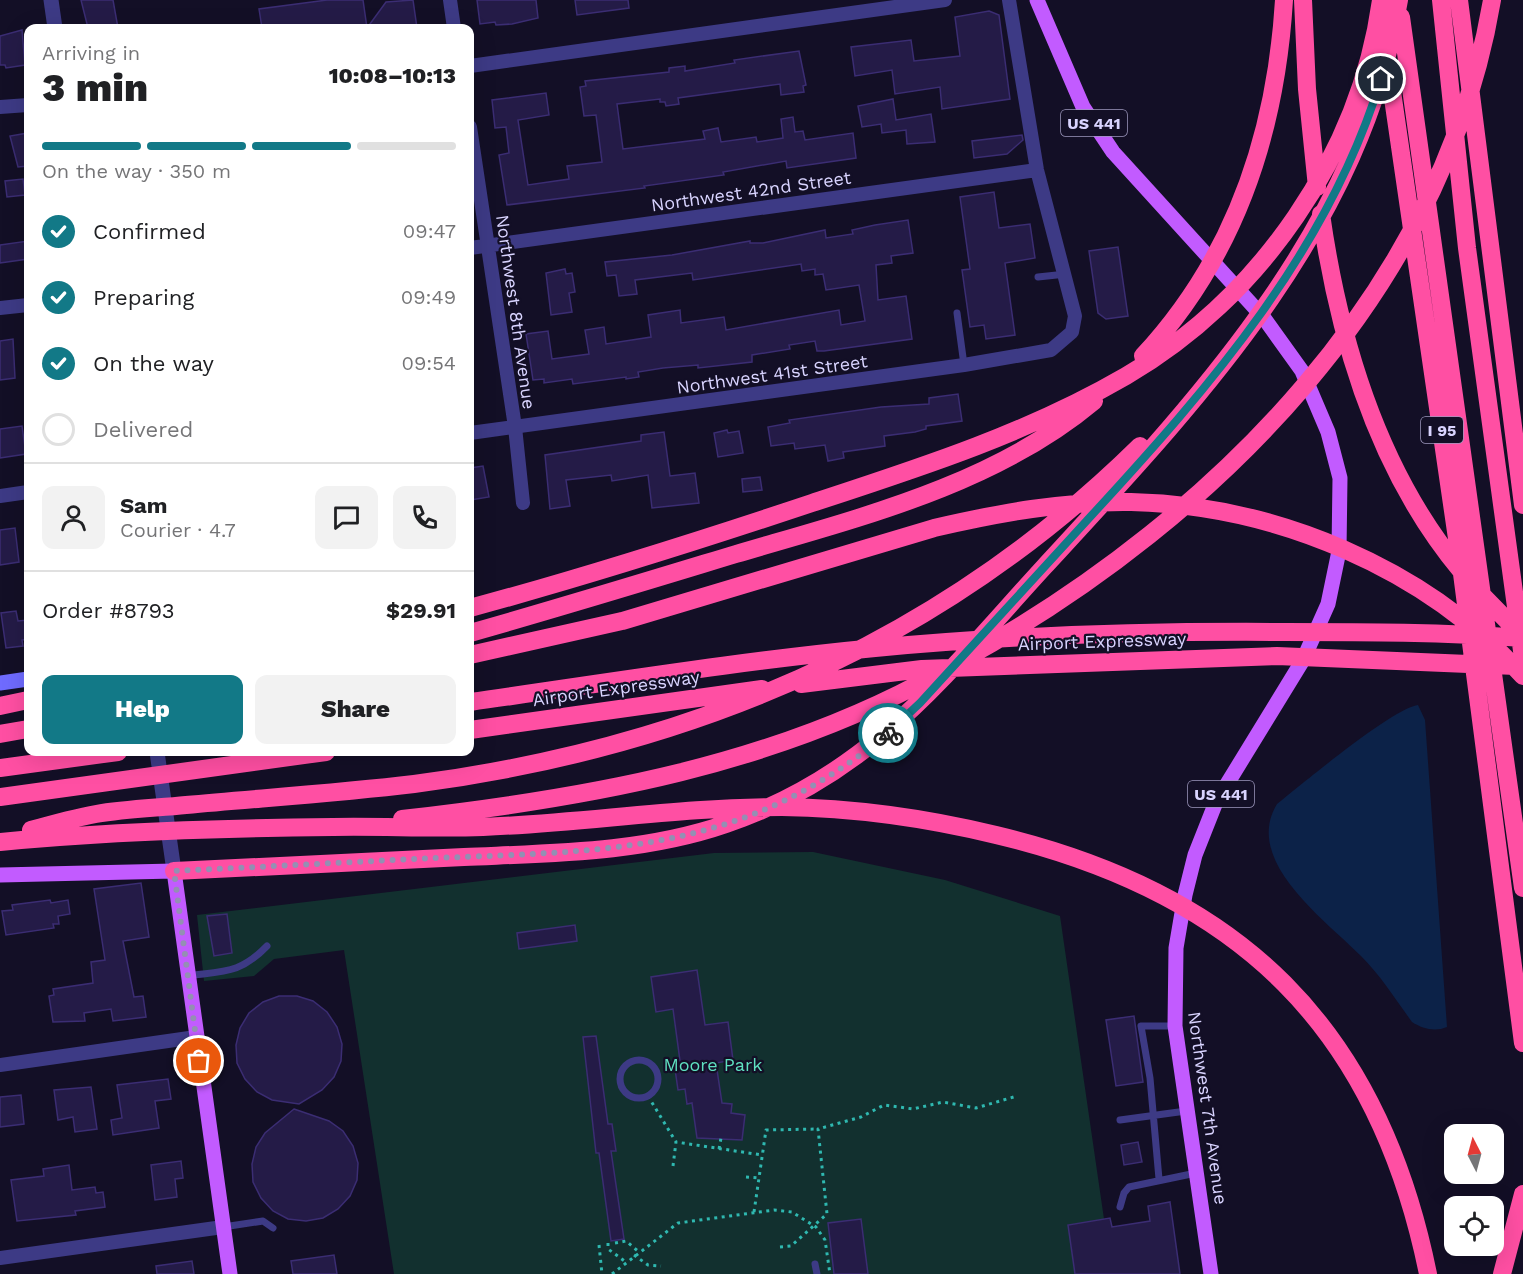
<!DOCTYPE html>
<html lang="en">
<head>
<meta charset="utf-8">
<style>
	body { margin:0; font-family:"Work Sans",sans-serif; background:#f2f2f2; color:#202124; height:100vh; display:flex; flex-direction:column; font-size:22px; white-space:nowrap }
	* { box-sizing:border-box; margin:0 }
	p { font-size:20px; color:#757577 }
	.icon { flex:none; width:33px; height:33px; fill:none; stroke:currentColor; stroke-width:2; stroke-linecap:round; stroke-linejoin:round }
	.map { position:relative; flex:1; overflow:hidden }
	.panel { position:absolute; left:24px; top:24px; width:450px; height:732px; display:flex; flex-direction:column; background:#fff; border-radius:12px; box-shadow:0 6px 24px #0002 }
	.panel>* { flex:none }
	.needle { width:39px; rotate:354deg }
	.controls { position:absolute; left:1444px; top:1124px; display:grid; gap:12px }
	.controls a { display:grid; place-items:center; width:60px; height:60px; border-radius:12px; background:#fff; box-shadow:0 6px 24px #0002; font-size:30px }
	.pin { position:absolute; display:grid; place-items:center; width:51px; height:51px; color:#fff; margin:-26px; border:3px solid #fff; border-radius:50%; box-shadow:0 2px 6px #0007 }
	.courier { position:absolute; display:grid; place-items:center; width:60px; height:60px; margin:-30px; border:4px solid #127987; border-radius:50%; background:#fff; color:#222; box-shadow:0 2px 8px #0007 }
	.overview em { font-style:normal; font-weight:800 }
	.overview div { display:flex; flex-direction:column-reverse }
	.overview { display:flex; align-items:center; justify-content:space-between; height:102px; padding:0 18px }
	h1 { font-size:39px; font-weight:800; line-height:45px }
	.bar { display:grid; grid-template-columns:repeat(4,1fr); gap:9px 6px; align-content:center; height:72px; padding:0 18px }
	.bar i { height:8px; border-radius:4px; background:#e0e0e0 }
	.bar .on { background:#127987 }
	.bar p { grid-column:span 4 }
	.line { display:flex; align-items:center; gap:15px; padding:0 18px; border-top:2px solid #e0e0e0 }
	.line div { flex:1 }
	.round { display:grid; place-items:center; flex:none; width:63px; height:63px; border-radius:12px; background:#f2f2f2 }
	ol { padding:0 18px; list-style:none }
	li { display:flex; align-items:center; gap:18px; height:66px }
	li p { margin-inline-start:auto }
	li .icon { padding:6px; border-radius:50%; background:#127987; color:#fff; stroke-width:4 }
	li:last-child { color:#757577 }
	li i { width:33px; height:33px; border:3px solid #e0e0e0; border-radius:50% }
	.primary-button { display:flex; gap:12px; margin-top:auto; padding:12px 18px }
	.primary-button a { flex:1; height:69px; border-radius:12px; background:#127987; color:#fff; font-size:24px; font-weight:800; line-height:69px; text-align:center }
	.primary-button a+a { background:#f2f2f2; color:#202124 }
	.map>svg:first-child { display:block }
</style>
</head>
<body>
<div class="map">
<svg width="1523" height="1274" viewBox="0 0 1523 1274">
	<rect width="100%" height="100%" fill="#130f26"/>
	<path fill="#12302f" d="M813,852L945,880L1060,916L1104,1219L1068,1225L1075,1274H394L344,950L274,959L254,976L204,981L197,915L714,853Z"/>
	<path fill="#0c2248" d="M1418,705L1425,720L1447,1027C1435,1032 1423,1029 1412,1022C1396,1000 1381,976 1361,956C1327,921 1242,861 1277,804C1302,784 1393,708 1418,705Z"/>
	<path fill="#241b47" stroke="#3b2d73" stroke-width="1.5" d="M81,0H113L118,28H88Z
		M327,0H363L367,28H262L259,9Z
		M413,0L417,28H367L386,2Z
		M477,0H536L538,18L512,24L496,25L495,22L480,24Z
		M575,0H628L629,8L577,15Z
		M989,11L999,15L1010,99L942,109L940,87L895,94L892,70L855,76L851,47L911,40L914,61L960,56L955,17Z
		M22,30L25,65L6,68L5,65H0V36Z
		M799,51L806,85L803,86L804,92L781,95L780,84L678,98L679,104L666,106L665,102H660V99L617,104L623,149L705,139L703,131L718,128L721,142L756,137L757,142L783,138L781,119L793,117L795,132L803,131L805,140L853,133L856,158L787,168L786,161L723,172L724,175L644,186L645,188L507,205L499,155L509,153L506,127L495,128L492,100L546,93L549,115L518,120L528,185L569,179L567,166L602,162L596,115L584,116L580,87L586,86L585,81L669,72V68L685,66V71L735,63L734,60Z
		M893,99L896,120L931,114L935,142L907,144L906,130L882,133L881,124L862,127L858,106Z
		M28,133V166L18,167L10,136Z
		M1022,135L1023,140L1007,154L974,158L972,141Z
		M23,179L25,195L7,197L5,181Z
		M994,192L999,228L1030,224L1035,258L1005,263L1015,335L986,339L984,325L970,327L962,270L970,269L960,197Z
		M908,220L913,253L891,256L892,263L876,265L878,300L906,296L912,339L824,351H817L815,341L789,345L790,349L752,355V362L698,368V365L663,368L638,372L639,377L626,379V377L573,384L572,379L544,383V379L533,380L526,334L548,331L552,359L589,354L585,330L604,327L606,344L651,337L648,315L680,310L681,323L724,317L726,330L839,310L841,325L865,321L859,285L826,290L823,274L815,275V269L802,271L801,264L693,280L692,273L635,280L637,294L619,296L616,275L607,276L605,262L672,255L750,241V243H763L825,230L826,238L853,234L852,230L875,225Z
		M28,241V259L0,263V245Z
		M1118,247L1128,316L1106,319L1098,313L1089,251Z
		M565,269L566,274L572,273L575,292L569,293L572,312L551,315L546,273Z
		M13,339L15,378L0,380V341Z
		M958,394L962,421L926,426V429L915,432L884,436L885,446L843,452L844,458L828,461L825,445L795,449L794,443L771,446L768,427L790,423L789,420L881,407L929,404V398Z
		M22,426L26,454L0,458V429Z
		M727,430L728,433L739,431L743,453L718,457L714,433Z
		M664,432L670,476L695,473L699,503L652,508L648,475L612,481L611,475L566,480L570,506L550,509L545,455L641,441V435Z
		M483,466L489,497L470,500V468Z
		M760,477L762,490L743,492L742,479Z
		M15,528L19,562L0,565V530Z
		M16,611L18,621L28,620V639L22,640L23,646L6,648L1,613Z
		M141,883L149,937L123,941L134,997L143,996L146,1017L113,1021L111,1009L84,1013L85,1021L53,1022L49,996L54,995L53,989L93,983L91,962L105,960L94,889Z
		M50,900L51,903L68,900L70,914L58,916L59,924H53L54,928L6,935L2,911L13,910L12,905Z
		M227,914L232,953L214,956L207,916Z
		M575,925L577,941L519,949L517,933Z
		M697,970L705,1025L728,1022L733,1060L716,1063L722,1103L732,1104L731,1113L745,1115L742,1140L697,1138L692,1103L687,1104L685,1089L678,1090L674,1062L680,1061L673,1009L656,1012L651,977Z
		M279,996H297L313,1001L327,1012L337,1027L342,1044L341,1061L334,1077L322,1090L299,1104L272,1100L257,1092L245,1079L237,1063L236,1045L240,1028L249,1013L263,1002Z
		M1134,1016L1143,1082L1116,1086L1106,1020Z
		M596,1036L608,1124H612L616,1151H611L624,1239L611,1241L599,1153H596L583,1037Z
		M168,1079L171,1099L155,1101L159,1128L113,1135L111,1120L122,1118L117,1085Z
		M91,1087L97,1129L75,1132L73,1117L58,1120L54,1090Z
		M21,1095L24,1124L0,1127V1097Z
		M294,1109L329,1121L343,1131L353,1146L358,1163L357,1180L350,1196L338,1209L323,1218L306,1221L288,1219L273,1211L261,1198L253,1182L252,1164L256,1147L265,1133Z
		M1138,1142L1142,1162L1124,1165L1121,1145Z
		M181,1161L183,1178L175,1179L177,1197L155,1200L151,1165Z
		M69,1165L72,1190L95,1187L96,1193L103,1192L105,1207L75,1211L76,1215L17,1221L11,1180L44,1176L43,1169Z
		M1170,1202L1180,1274H1075L1068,1225L1110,1218L1112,1227L1150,1221L1148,1206Z
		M861,1219L868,1274H834L828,1223Z
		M334,1255L337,1274H293L291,1261Z
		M192,1261L194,1274H157L156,1266Z"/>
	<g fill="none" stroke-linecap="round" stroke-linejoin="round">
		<path stroke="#2fb8b0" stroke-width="3" stroke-dasharray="3 4.5" stroke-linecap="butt" d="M648,1096L676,1142
			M719,1149L721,1138
			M673,1166L676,1142L762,1155
			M746,1177L759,1178
			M754,1212L766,1130L818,1129
			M608,1243V1249L626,1262
			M615,1243L626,1241L639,1252
			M599,1245L602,1274
			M780,1247L791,1246L827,1214L818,1129L861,1117L884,1105L913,1109L943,1102L976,1108L1017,1096
			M634,1255L648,1265L661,1266
			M612,1274L678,1223L774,1210L792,1212L816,1227L825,1240L830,1274"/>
		<path stroke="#3d3a85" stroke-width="7" d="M1038,277L1066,274
			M957,313L964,365
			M187,976C224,971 240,974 267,946
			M620 1079a19 19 0 1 1 38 0a19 19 0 1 1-38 0Z
			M1120,1120L1186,1111
			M1159,1179L1150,1078L1141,1026H1175
			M1120,1207L1124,1193L1129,1187L1196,1173
			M223,1227L263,1221L273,1228
			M815,1264L817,1274"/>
		<path stroke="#3d3a85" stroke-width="14" d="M450,0L454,28
			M470,66L945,0
			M0,107L28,105
			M470,127L515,427L523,503
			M470,248L1037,170
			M0,308L28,305
			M470,433L964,365L1051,350L1072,332L1075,316L1037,170L1009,0
			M0,496L28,492
			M0,1065L196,1037
			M0,1258L223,1227"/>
		<path stroke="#3d3a85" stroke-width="15" d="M51,0L55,28
			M157,752L174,871"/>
		<path stroke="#6f6bff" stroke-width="15" d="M0,683L28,679"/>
		<path stroke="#c25bff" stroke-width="15" d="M1037,0L1083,107L1113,152L1264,318L1302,371L1328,432L1340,478L1339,551L1328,604L1303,660L1216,802L1195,855L1185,895L1176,948L1175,1026L1211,1274
			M0,875L174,871L230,1274"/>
		<path stroke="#ff4fa3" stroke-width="18" d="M1303,0L1307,89L1317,187
			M1441,0L1467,248L1523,658
			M1459,0L1523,505
			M1401,17L1523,888
			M1388,64L1461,566L1523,1043
			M1321,214C1339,340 1379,473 1462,572
			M1143,356C1235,257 1276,133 1284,0
			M1484,597L1523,637
			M470,608C585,577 698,541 812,503C919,468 1028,433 1126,376C1260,298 1360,154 1381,0
			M470,633C559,608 647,581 736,554C858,518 994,485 1094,401
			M470,655L622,621L934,528C999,513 1064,501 1131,502C1275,505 1426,568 1523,676
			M971,655C1218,516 1443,290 1492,0
			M801,684L922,669L1277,656L1516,666
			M470,702C605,683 739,661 875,648C1011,635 1147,631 1284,632C1364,632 1444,632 1523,638
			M0,706L28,700
			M470,730L762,689
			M0,734L28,729
			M0,768L118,752
			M0,797L326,752
			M402,819C589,798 776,765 941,672
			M31,830C52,824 74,818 96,814C125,809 156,808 186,805C262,798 339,793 414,784C691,748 939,644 1140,446
			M0,842C111,831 222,828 333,827C383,826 433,829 483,827C583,823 682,807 782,807C854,808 926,818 996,835C1239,893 1378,1027 1428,1274
			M174,871C270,867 367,862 464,857C552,853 642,853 726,824C871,775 945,675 1044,567C1196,402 1360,231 1399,0
			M1502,1274L1523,1194"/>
	</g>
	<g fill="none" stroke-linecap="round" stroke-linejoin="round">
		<path stroke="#948fb3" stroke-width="6" stroke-dasharray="0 10.8" d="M199,1061L174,871C261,867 349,862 436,858C611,851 746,852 888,733"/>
		<path stroke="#127987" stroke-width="8" d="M888,733L920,703C977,641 1034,578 1091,516C1210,387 1329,250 1381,79"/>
	</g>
	<g text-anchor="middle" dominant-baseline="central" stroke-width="4.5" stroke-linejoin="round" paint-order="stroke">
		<g fill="#130f26" stroke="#9e99be" stroke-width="1.5">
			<rect x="1061" y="110" width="66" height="26" rx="4.5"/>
			<rect x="1421" y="417" width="42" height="26" rx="4.5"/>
			<rect x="1188" y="781" width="66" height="26" rx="4.5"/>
		</g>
		<g font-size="16" font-weight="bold" fill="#d9d4ff">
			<text x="1094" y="123">US 441</text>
			<text x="1442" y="430">I 95</text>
			<text x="1221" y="794">US 441</text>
		</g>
		<g font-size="18" fill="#d9d4ff" stroke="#130f26">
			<text transform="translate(751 191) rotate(-8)">Northwest 42nd Street</text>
			<text transform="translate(516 312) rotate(82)">Northwest 8th Avenue</text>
			<text transform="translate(772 374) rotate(-8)">Northwest 41st Street</text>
			<text transform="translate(1102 641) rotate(-2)">Airport Expressway</text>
			<text transform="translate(616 688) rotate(-8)">Airport Expressway</text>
			<text transform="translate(1208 1108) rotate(82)">Northwest 7th Avenue</text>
		</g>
		<g font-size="18" fill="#5fe0c0" stroke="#130f26">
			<text x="713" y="1064">Moore Park</text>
		</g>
	</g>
</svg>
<div class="controls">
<a><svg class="needle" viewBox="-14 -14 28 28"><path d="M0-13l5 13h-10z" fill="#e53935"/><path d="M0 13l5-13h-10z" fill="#757577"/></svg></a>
<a><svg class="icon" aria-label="locate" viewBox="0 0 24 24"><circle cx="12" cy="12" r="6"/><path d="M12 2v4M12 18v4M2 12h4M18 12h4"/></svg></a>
</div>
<div class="pin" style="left:199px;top:1061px;background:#ea580c"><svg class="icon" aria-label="bag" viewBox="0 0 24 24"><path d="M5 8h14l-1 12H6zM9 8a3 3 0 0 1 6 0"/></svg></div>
<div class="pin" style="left:1381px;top:79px;background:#1f2937"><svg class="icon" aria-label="home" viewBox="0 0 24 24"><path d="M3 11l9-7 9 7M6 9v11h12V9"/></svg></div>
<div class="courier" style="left:888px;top:733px"><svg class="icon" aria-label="bike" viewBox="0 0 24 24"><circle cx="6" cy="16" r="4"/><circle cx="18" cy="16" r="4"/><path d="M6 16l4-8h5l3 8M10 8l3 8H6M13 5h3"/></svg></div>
<section class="panel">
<div class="overview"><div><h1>3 min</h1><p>Arriving in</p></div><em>10:08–10:13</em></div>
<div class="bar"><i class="on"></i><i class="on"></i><i class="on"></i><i></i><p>On the way · 350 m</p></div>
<ol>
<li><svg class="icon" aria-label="check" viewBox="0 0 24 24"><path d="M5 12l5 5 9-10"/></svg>Confirmed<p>09:47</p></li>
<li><svg class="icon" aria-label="check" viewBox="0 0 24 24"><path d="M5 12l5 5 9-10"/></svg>Preparing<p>09:49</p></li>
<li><svg class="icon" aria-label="check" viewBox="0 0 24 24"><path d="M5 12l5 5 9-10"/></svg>On the way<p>09:54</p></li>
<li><i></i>Delivered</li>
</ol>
<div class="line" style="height:108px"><a class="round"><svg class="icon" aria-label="person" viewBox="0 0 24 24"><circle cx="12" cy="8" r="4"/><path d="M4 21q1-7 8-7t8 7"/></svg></a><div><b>Sam</b><p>Courier · 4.7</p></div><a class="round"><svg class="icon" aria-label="chat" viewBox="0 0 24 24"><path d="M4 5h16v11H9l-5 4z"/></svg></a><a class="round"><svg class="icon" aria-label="phone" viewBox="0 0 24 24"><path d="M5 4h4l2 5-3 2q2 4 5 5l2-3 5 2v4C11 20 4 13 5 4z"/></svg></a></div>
<div class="line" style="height:78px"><div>Order #8793</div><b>$29.91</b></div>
<div class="primary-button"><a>Help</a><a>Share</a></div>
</section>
</div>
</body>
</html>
